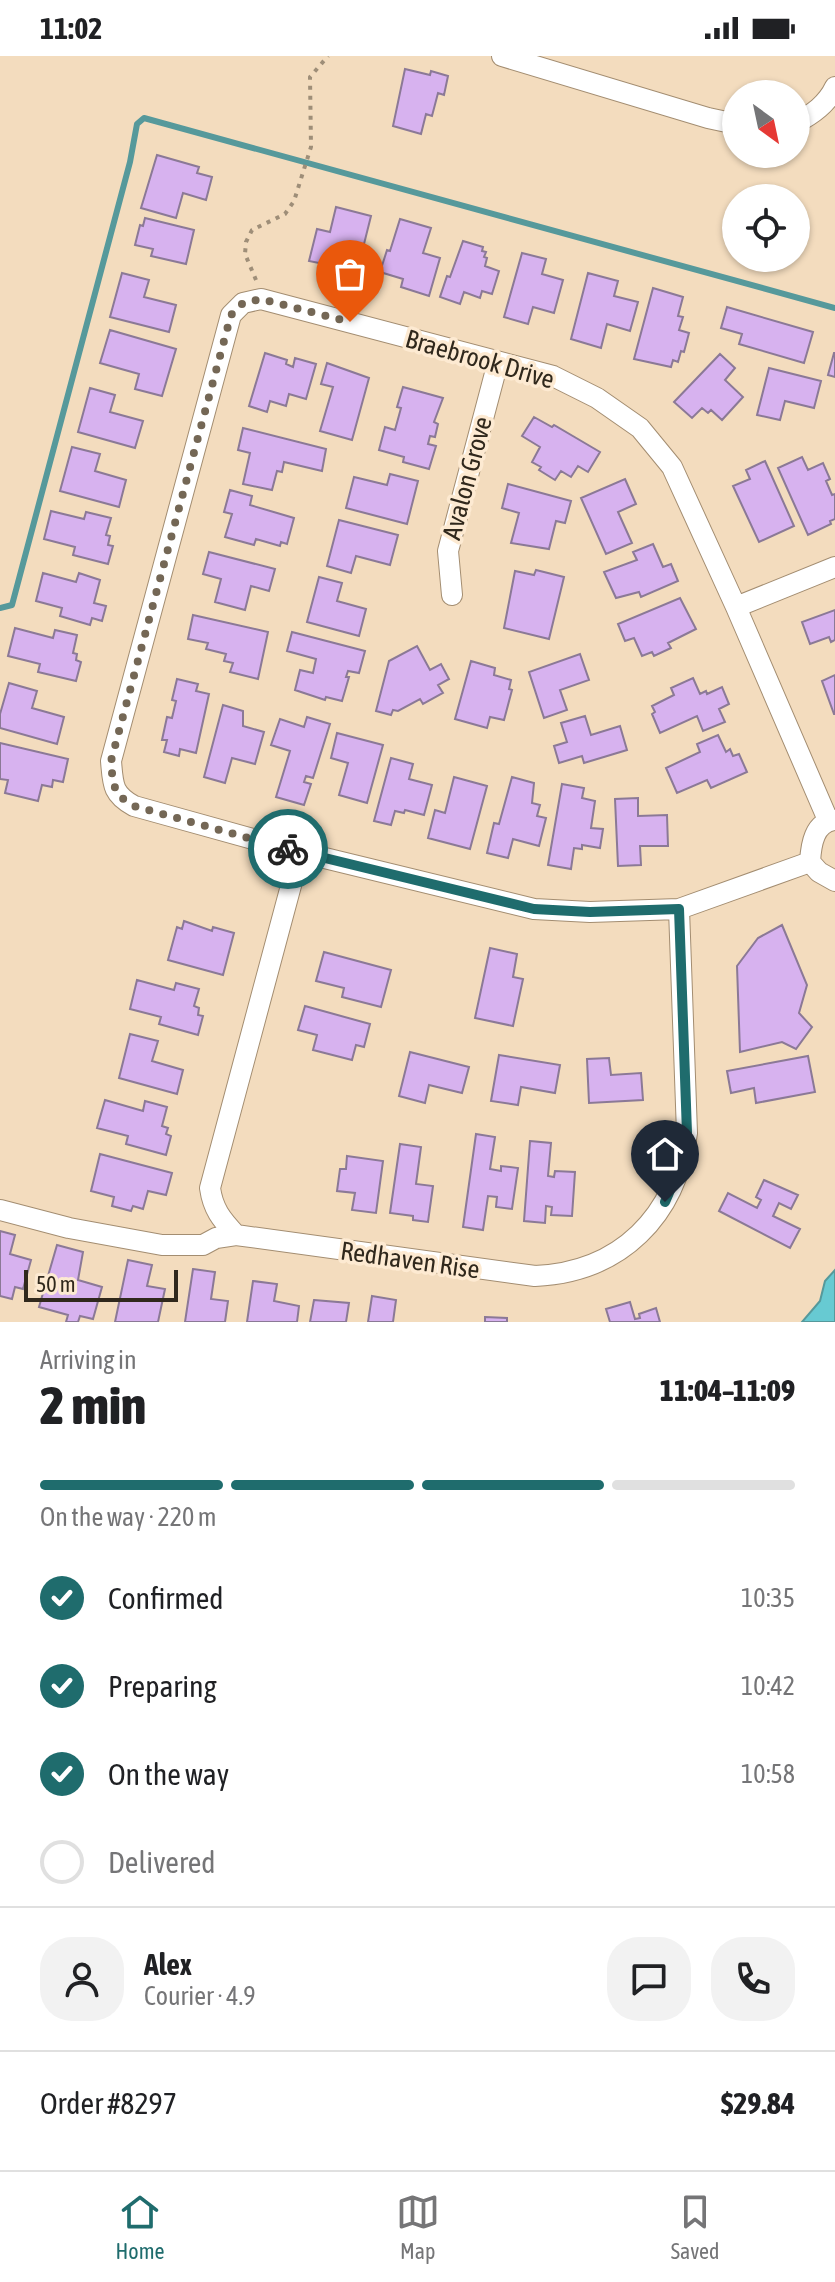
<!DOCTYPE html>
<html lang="en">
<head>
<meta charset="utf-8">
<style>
	body { margin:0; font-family:"Asap Condensed",sans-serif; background:#f2f2f2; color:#202124; height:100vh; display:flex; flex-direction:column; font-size:30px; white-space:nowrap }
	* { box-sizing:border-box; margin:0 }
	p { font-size:26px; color:#757577 }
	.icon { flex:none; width:44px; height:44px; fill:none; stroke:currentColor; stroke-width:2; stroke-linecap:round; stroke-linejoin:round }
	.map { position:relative; height:1266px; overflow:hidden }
	.side { display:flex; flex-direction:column; background:#fff; flex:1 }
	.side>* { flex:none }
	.needle { width:52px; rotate:147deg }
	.fabs { position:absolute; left:722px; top:24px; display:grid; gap:16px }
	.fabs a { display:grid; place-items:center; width:88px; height:88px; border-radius:50%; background:#fff; box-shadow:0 2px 6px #0004; font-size:40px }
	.scale { position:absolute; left:24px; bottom:20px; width:154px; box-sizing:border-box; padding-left:8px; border:4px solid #30281c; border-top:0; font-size:22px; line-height:28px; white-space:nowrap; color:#30281c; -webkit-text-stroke:6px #fdead2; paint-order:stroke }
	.pin { position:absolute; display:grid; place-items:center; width:68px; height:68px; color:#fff; margin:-82px -34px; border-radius:50% 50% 50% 0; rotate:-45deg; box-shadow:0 0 8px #0007 }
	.pin .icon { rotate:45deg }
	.courier { position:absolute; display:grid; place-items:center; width:80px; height:80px; margin:-40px; border:6px solid #1f6c6d; border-radius:50%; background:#fff; color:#222; box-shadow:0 2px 10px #0007 }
	.overview em { font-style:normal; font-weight:800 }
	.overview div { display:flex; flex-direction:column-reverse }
	.overview { display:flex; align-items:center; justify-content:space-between; height:136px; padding:0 40px }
	h1 { font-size:52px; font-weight:800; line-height:60px }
	.bar { display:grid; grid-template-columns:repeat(4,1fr); gap:12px 8px; align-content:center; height:96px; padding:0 40px }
	.bar i { height:10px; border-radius:6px; background:#e0e0e0 }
	.bar .selected { background:#1f6c6d }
	.bar p { grid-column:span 4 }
	.line { display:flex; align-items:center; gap:20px; padding:0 40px; border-top:2px solid #e0e0e0 }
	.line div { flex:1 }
	.round { display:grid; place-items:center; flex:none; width:84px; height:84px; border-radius:32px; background:#f2f2f2 }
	ol { padding:0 40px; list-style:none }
	li { display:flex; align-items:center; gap:24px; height:88px }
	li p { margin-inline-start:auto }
	li .icon { padding:8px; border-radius:50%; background:#1f6c6d; color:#fff; stroke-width:4 }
	li:last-child { color:#757577 }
	li i { width:44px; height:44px; border:4px solid #e0e0e0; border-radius:50% }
	.status { display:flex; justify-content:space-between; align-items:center; height:56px; padding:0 40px; background:#fff; direction:ltr }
	.status svg { height:22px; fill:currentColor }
	.tabs { display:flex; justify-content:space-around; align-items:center; height:112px; border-top:2px solid #e0e0e0; background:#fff; font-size:22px; color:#757577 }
	.tabs a { display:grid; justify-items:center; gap:4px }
	.tabs .selected { color:#1f6c6d }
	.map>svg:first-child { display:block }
</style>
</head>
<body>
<div class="status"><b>11:02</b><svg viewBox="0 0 49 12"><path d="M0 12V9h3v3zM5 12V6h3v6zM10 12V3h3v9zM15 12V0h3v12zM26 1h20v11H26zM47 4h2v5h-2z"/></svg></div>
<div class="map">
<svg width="835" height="1266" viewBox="0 0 835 1266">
	<rect width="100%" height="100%" fill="#f3dcbe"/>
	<path fill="#67cad2" stroke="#56999b" stroke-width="2" d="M835,1214V1266H802L820,1245L825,1225Z"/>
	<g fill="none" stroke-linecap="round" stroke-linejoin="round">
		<path stroke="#56999b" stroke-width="6" d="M0,552L12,549L130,106L137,68L144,62L835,252"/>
	</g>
	<path fill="#d7b2ef" stroke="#8b7996" stroke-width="2" d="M405,13L430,19L431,15L448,20L444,39L438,37L432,60L426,58L421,78L393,70Z
		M157,99L199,111L197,117L212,121L206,144L183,137L176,162L141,152Z
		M336,151L371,160L356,220L333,215L334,210L309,205L317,173L330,176Z
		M145,162L194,174L186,208L151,200L153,193L135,189L140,169L143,170Z
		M400,163L431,172L423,197L440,202L429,240L401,231L403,223L380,216L387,194L390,195Z
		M463,185L483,191L482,195L486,196L484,201L487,202L485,210L499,215L492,238L482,235L480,242L464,236L460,248L440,241L447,220L450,221Z
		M522,197L546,203L542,218L563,224L554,257L533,251L528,268L504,261Z
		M122,217L149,224L144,241L176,249L169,276L110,261Z
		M588,217L618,225L614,240L638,246L630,275L607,268L601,292L571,283Z
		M653,232L683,241L678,260L683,261L679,274L689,277L684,296L681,295L678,306L673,304L671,311L634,303Z
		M727,251L813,276L804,307L739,288L742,278L721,272Z
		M110,274L176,293L162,340L135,333L139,318L100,307Z
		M265,297L287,304L286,308L293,311L295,302L316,308L306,343L289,338L286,350L270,345L267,356L249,350Z
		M834,297H835V321L828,319Z
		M720,298L735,312L725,324L743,341L722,364L711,354L708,357L702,352L692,362L674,346Z
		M327,307L369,322L352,384L320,375L333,331L321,328Z
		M769,312L821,325L814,352L785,345L780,364L757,359Z
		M403,331L443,342L434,366L438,368L435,381L430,380L428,388L436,390L429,413L403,406L404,401L379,394L385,371L395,374L401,352L397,351Z
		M90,332L115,339L110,356L143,365L135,392L78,376Z
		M534,361L552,371L554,369L600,396L588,416L578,410L571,421L561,415L555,424L539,414L541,411L532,406L540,391L522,380Z
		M243,372L326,393L322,415L284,406L282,416L277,415L272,434L243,428L250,397L238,394Z
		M72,391L100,398L95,415L126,424L119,451L60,435Z
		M802,401L808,414L823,407L830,423L826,425L832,439L835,438V463L830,465L831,468L808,479L778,412Z
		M765,405L794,470L759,486L733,430L750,423L746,414Z
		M390,418L418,425L407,468L346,452L354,421L387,429Z
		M625,423L636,448L618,456L632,487L606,498L581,442Z
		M508,428L571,445L565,467L556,465L549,493L511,487L519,457L502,452Z
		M230,434L252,440L250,449L294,462L287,488L281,486L280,490L256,483L254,489L225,481L232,458L224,456Z
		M51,455L84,463L86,456L111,462L106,479L110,480L108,489L113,490L108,508L73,499L75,491L44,483Z
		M339,464L398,479L390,509L356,500L351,517L327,510Z
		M653,488L663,511L671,508L678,525L641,541L639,536L616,542L604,516L637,504L633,496Z
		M209,496L275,513L269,535L251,530L245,554L215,546L221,523L203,518Z
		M536,514L564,521L549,583L504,572L515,515L534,519Z
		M43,517L76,526L79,517L100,524L94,547L106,550L102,565L92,562L90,569L60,560L62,552L36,545Z
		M319,521L342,527L337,545L366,553L359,580L307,566Z
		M680,542L696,573L668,587L671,592L654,600L652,596L642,600L634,582L625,585L618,568Z
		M835,554V584L831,586L829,581L810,588L802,566Z
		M193,559L268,576L258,623L230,616L233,607L224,605L226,598L206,593L208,587L188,583Z
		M15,572L53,582L55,574L77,579L73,597L77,598L76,604L81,606L76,625L38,616L40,608L8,600Z
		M292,576L365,595L359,617L348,615L346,621H349L342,645L326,641L325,644L295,634L300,614L313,617L316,603L287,595Z
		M417,590L430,614L441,608L449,623L438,629L443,637L423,648L420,643L398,655L393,654L391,659L376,655L389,605Z
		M580,598L589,624L560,634L567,654L544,662L529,616Z
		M471,605L495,612L494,619L511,624L509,633L512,634L504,664L490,661L487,672L455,663Z
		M835,619V658H834L822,625Z
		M693,622L700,638L706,635L707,638L722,631L729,648L719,653L725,666L703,675L697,660L660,677L652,658L655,656L652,650L674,639L671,632Z
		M177,623L198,628L196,635L209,638L196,697L180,693L179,700L164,696L167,684H162L167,661L172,662L176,645L172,644Z
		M9,627L37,635L32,652L64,661L57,688L0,672V658Z
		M223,649L243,655V670L264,676L255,708L232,702L225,727L204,721Z
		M585,660L591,679L620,670L627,694L584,707L582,700L559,707L554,690L567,686L561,667Z
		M307,661L330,668L313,722L306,720L304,726L311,728L304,749L276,741L290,695L271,689L280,663L304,671Z
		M337,677L383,689L367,747L339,739L348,707L331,702Z
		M718,679L726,696L730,693L733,700L739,698L747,716L711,732L707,724L677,737L666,712L700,696L697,688Z
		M0,687L68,703L63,726L53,724L52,731L42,729L38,745L5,737L8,724L0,723Z
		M391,702L413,708L409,723L432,729L424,759L405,754L404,757L395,755L391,769L374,765Z
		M454,721L487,730L470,793L428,782L435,754L445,757Z
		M512,721L534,727L532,747L540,749L537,760L546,762L539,790L513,783L508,802L487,797L494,767L499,768Z
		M562,728L584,732L582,742L595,745L591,772L603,773L600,792L582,789V793L574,792L571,813L548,809Z
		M638,742V760L667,759L668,790H640L641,809L618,810L615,743Z
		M184,865L212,875L213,871L234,877L223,919L168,904L177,871L182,873Z
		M782,869L807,929L799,957L812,971L796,993L782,986L740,996L737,910L758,882Z
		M490,892L517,898L513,921L523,923L513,970L475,962Z
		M324,896L391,914L381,951L342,941L344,932L316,925Z
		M137,924L174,934L176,927L199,933L194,950L199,952L198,959L203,960L198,979L159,968L161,961L130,953Z
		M305,950L370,968L364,991L356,989L352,1004L313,994L317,979L298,974Z
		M130,978L158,985L152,1005L183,1014L177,1038L119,1022Z
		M410,996L469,1011L462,1037L429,1029L425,1047L399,1040Z
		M499,999L560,1009L555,1037L521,1031L518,1049L491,1045Z
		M808,1000L815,1036L756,1047L754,1032L731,1037L727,1015Z
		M609,1002L611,1019L641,1017L643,1044L589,1047L587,1003Z
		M105,1044L143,1055L145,1045L167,1051L162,1070L168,1072L166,1078L171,1080L166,1099L126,1088L128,1080L97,1072Z
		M476,1078L495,1081L490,1113L501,1115V1110L518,1112L512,1153L496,1151L497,1141L488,1140L483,1174L463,1171Z
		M530,1085L551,1087L548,1120L554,1121L555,1115L575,1116L572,1160L551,1159L552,1151L546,1150L545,1167L524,1165Z
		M400,1088L421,1091L416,1128L433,1130L428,1166L413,1164V1160L390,1157Z
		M100,1098L172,1117L166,1139L148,1135L143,1153L133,1150L131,1155L112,1150L114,1141L91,1135Z
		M347,1100L383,1105L376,1157L352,1154L355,1137L337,1135L340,1113H346Z
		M764,1124L798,1139L791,1153L779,1147L773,1160L800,1173L790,1192L719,1155L728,1137L757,1152L761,1144L756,1141Z
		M0,1175L15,1179L10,1198L31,1204L23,1233L15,1231L12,1243L0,1240Z
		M57,1189L83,1196L78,1224L102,1231L93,1263L80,1260L78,1266H66L68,1259L39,1251Z
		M128,1204L152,1209L147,1230L165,1233L158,1266H115Z
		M193,1213L215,1216L211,1243L228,1245L225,1266H185Z
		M253,1225L277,1228L274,1245L299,1250L297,1266H247Z
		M372,1240L396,1244L393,1266H368Z
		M314,1244L349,1247L346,1266H310Z
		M630,1246L635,1263L640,1262L639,1258L656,1252L660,1266H610L606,1253Z
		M485,1261L507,1262V1266H485Z"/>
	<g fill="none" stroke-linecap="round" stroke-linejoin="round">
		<g stroke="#a38d71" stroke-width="22">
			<path id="minor" d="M502,0L708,62L736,68
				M796,67C813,58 827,48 835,31
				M452,539L448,495L498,306
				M736,551L835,511
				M835,764C814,766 811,789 810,806L819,816L835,825
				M300,796L210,1132C213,1153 221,1163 236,1179L535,1220C621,1216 676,1160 687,1077L679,853
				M810,806L679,853L590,856L534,853L300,796L134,750C112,738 113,728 111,705L231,259L243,247L261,243L553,320L597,342L640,372L672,411L736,551L828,764
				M0,1154L69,1172L162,1189H203L216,1182L236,1179"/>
		</g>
		<path stroke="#9e8e78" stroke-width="4" stroke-dasharray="4 6" stroke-linecap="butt" d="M256,224L245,198L246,186L252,174L285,158L294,145L311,91L310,21L328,0"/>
		<use href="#minor" stroke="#fff" stroke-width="20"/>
	</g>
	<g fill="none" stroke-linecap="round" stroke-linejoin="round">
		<path stroke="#746755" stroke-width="8" stroke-dasharray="0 14.4" d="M288,793L134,750C112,738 113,728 111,705L231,259L243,247L261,243L350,266"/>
		<path stroke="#1f6c6d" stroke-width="10" d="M288,793L534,853L590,856L679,853L687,1077L683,1104L665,1146"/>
	</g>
	<g text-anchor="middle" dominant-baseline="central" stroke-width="7" stroke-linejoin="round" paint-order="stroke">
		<g font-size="26" fill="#30281c" stroke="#fdead2">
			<text transform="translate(480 303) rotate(16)">Braebrook Drive</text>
			<text transform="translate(467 422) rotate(-75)">Avalon Grove</text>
			<text transform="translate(410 1204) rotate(8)">Redhaven Rise</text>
		</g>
	</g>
</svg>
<div class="fabs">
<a><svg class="needle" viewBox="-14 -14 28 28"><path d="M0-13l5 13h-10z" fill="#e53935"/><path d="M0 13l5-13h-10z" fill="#757577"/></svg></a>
<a><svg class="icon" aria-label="locate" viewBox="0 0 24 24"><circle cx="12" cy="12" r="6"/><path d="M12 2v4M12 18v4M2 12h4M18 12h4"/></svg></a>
</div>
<div class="scale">50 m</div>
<div class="pin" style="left:350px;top:266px;background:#ea580c"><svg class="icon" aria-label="bag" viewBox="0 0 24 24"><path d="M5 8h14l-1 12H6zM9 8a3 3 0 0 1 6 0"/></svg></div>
<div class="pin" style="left:665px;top:1146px;background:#1f2937"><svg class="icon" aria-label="home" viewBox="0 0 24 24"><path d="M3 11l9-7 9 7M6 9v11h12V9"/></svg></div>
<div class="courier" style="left:288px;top:793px"><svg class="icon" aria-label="bike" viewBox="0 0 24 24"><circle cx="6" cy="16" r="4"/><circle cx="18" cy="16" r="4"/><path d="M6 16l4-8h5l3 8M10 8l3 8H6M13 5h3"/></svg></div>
</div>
<section class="side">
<div class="overview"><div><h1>2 min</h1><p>Arriving in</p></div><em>11:04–11:09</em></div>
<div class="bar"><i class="selected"></i><i class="selected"></i><i class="selected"></i><i></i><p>On the way · 220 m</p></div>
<ol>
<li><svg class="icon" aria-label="check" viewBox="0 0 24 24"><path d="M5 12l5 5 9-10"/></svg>Confirmed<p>10:35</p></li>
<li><svg class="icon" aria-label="check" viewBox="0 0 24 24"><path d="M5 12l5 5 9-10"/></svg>Preparing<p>10:42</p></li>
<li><svg class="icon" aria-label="check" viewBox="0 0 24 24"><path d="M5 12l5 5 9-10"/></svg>On the way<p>10:58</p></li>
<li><i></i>Delivered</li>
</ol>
<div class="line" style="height:144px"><a class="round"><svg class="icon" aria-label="person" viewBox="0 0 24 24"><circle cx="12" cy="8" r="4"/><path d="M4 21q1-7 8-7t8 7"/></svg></a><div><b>Alex</b><p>Courier · 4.9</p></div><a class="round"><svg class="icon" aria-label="chat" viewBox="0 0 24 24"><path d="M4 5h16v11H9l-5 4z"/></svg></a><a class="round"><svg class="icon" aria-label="phone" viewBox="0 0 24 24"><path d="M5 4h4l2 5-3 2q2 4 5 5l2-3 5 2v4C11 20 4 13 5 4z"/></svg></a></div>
<div class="line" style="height:104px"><div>Order #8297</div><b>$29.84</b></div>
</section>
<nav class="tabs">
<a class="selected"><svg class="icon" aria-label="home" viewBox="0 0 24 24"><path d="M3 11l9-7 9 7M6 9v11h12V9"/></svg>Home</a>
<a><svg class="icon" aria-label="map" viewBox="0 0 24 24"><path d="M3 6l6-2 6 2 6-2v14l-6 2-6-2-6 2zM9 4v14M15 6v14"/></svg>Map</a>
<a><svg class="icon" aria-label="saved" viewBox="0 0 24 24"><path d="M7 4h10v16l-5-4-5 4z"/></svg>Saved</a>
</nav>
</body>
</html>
